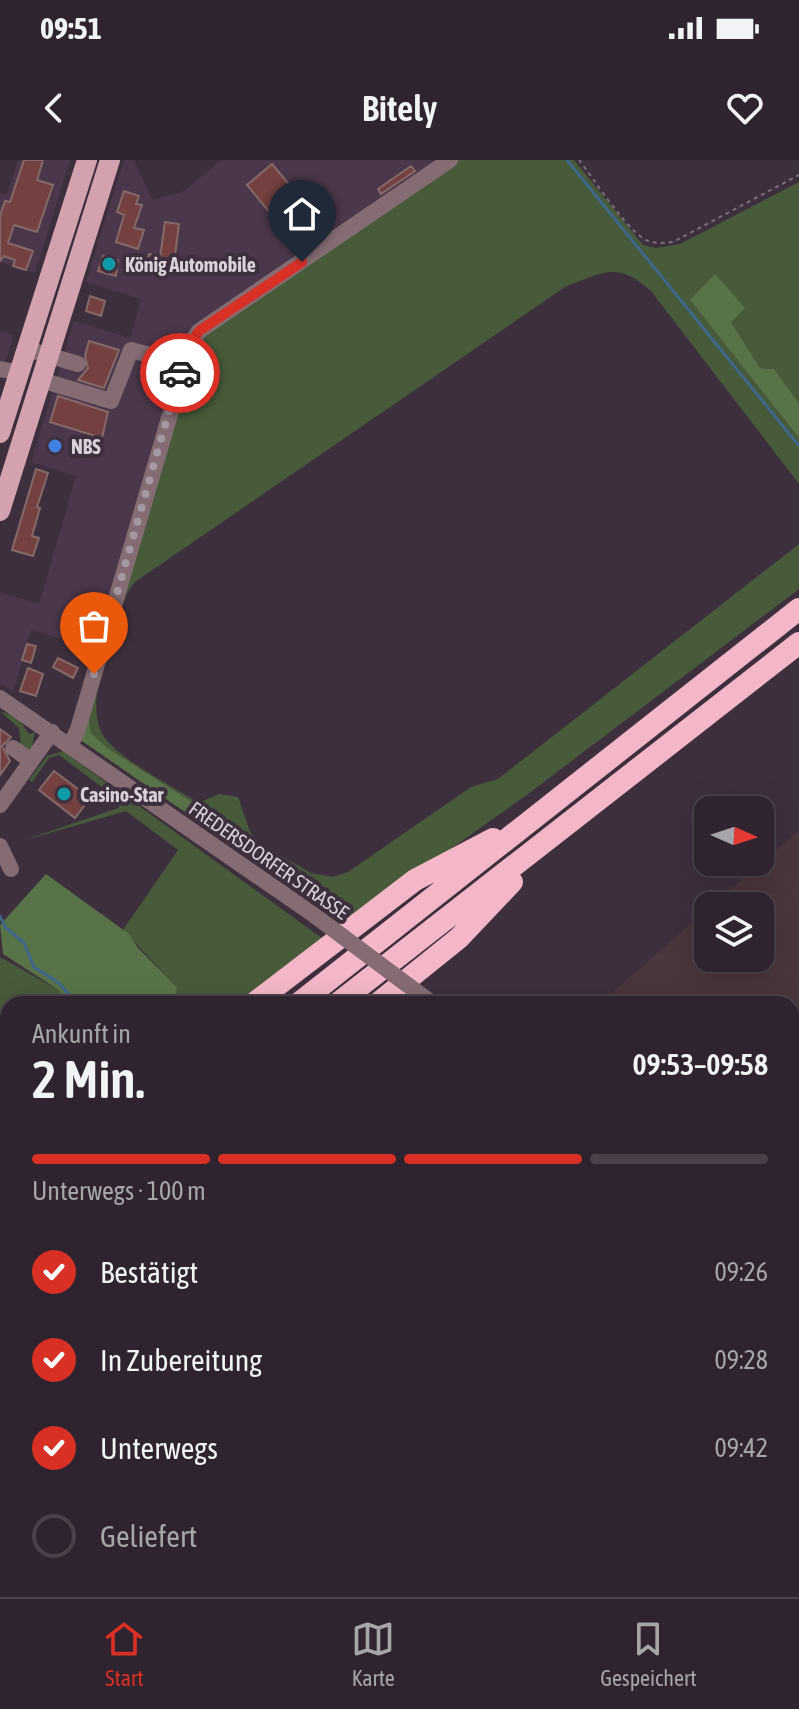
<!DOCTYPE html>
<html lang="de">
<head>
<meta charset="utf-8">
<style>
	body { margin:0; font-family:"Asap Condensed",sans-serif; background:#362b36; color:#f1f3f6; height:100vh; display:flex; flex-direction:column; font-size:30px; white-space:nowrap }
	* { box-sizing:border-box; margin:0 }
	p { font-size:26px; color:#a7a4aa }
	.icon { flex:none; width:44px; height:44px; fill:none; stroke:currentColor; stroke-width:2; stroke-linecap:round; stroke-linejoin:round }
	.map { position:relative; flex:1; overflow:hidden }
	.side { position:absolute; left:0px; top:836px; width:800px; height:602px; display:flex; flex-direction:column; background:#2e232e; border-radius:24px 24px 0 0; box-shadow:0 8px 32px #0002,0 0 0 2px #49404a }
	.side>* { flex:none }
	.needle { width:52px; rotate:93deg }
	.fabs { position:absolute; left:694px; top:636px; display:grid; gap:16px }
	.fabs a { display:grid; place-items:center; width:80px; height:80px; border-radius:16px; background:#2e232e; box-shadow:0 8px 32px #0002,0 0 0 2px #49404a; font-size:40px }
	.pin { position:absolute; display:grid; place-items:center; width:68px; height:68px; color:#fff; margin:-82px -34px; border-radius:50% 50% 50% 0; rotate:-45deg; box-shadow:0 0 8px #0007 }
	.pin .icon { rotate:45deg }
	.courier { position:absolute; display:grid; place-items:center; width:80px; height:80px; margin:-40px; border:6px solid #d93025; border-radius:50%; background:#fff; color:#222; box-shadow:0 2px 10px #0007 }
	.overview em { font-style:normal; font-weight:600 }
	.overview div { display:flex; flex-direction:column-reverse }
	.overview { display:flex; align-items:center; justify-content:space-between; height:136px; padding:0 32px }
	h1 { font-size:52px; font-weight:600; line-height:60px }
	.bar { display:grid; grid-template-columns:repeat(4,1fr); gap:12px 8px; align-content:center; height:96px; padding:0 32px }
	.bar i { height:10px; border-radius:6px; background:#49404a }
	.bar .selected { background:#d93025 }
	.bar p { grid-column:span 4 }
	ol { padding:0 32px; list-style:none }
	li { display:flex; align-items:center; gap:24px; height:88px }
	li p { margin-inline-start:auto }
	li .icon { padding:8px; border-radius:50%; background:#d93025; color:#fff; stroke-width:4 }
	li:last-child { color:#a7a4aa }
	li i { width:44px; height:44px; border:4px solid #49404a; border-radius:50% }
	.status { display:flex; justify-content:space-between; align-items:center; height:56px; padding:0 40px; background:#2e232e; direction:ltr }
	.status svg { height:22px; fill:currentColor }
	header { display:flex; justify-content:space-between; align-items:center; height:104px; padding:0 32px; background:#2e232e; font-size:36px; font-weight:600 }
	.tabs { display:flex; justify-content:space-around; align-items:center; height:112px; border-top:2px solid #49404a; background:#2e232e; font-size:22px; color:#a7a4aa }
	.tabs a { display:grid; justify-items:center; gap:4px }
	.tabs .selected { color:#d93025 }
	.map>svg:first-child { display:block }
</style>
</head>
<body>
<div class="status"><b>09:51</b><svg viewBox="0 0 49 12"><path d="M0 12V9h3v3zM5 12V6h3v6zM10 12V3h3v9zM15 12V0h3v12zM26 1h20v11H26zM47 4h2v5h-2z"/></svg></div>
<header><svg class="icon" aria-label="back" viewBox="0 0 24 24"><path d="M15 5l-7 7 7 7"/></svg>Bitely<svg class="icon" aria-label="heart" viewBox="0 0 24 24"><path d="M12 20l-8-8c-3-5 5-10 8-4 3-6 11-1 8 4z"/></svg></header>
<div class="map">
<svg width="799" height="1437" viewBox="0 0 799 1437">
	<rect width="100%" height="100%" fill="#3e2f3e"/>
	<path fill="#4b374b" d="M18,0H70L35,113L0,102V33L7,35Z
		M124,0H134L152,40L184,31L221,0H444L183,177L185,181L95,488L31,470L13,532L0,523V432L39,444L76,316L31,302L74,161L130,178L141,139L86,122Z
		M0,171L14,175L0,219Z"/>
	<path fill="#4a363d" d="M799,670V1105L792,1101V844H599L708,749V798H760V746H712Z"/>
	<path fill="#475b3a" d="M453,0H574L643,85L656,88L680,84L799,22V243L774,209L760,208L731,162L690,140L799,278V324L651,131C618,101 603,112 565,127L135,422L127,433C115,468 82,541 103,575C118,599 173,626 198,643L219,634L238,637L250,672L257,682L311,713L332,717L348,712L471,627L498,619L799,384V429L528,634L343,766L314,741L321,723L109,589L91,573L88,553L193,183Z
		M0,551L18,558L29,574L35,572L31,592L21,589L19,568Z
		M63,591L326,781L291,802L235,844H175L177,827L123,770L178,690L126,651L25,680L118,648L122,642L59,595L49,598L32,622L29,620L47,596Z
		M0,797L57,829L71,844H8V862L0,857Z
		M8,983V1029L0,1036V986Z
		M8,1137V1338L0,1352V1143Z
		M8,1416V1430H328L325,1437H0V1423Z"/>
	<path fill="#597348" d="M715,114L745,148L731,162L760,208L774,209L799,243V278L690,140Z
		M88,554L91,573L109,589L321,724L314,741L79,579Z
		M46,714L129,774L138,788L177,827L175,844H71L57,829L3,794L0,765Z
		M0,857L8,862V948L0,951Z
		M517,1430H720L716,1437H525Z"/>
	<path fill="#3f678a" d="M618,1430H689V1437H623Z"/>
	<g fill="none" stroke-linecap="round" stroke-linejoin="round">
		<path stroke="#3f678a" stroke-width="3" d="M567,0L799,286
			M0,756L5,767L24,783L34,807L59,823L77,844
			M576,1430V1437"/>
	</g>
	<path fill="#744040" stroke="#846a69" stroke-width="2" d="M24,0H43L37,20L53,25L37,72L14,65L8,83L33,91L26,110L13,106L15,100L4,96L0,101V56L5,41L10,42Z
		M272,4L327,70L300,89L247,25Z
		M411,6L415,11L381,34L378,29Z
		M124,31L139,36L136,44L142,45L134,68L144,70L138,89L116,82L124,55L117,52Z
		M165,62L179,64L173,111L146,107L149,94L160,97Z
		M103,96L118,100L116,116L98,111Z
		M90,136L105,141L101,156L86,151Z
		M89,181L119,190L104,228L78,220L88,208L85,196Z
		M58,236L108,252L102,278L50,262Z
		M36,309L48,313L37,347L40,348L32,376L39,378L33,396L12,390Z
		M27,484L36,486L31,503L22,500Z
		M58,498L78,508L73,518L53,507Z
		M28,508L43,514L36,536L20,531Z
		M0,569L11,577L2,586L10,601L0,615Z
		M54,611L90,638L75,658L39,630Z"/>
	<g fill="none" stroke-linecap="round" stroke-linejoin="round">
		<path stroke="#7c6f7c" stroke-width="2" stroke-dasharray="4 4" stroke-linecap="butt" d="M579,0C594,19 628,73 648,81C656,84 665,83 673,82L799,15
			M0,1412L8,1405"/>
		<path stroke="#856c73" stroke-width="16" d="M37,192L78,204
			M0,209L20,213
			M41,220L111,241L131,190L183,204
			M0,538L314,755
			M71,584L78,569L191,183L199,171L450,0
			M13,588L31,601
			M0,645L52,572
			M0,686L11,709
			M792,933L799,916
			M792,1119L799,1123
			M501,1430L507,1437
			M752,1430L757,1437
			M451,1437L454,1430
			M732,1437L738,1430"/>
		<path stroke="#d4a2af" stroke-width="20" d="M0,273L87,0
			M0,351L110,0"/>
		<path stroke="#f3b7c7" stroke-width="22" d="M253,844L415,720L493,679
			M298,844L799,449
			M337,844L799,483
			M377,844L459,778L512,722
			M0,979L8,976
			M0,1041L8,1035
			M0,1075L8,1069
			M0,1106L8,1100
			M0,1139L8,1133
			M0,1363L8,1352"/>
		<path stroke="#856c73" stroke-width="16" d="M314,755L433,844"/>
	</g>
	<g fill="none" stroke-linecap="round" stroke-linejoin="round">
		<path stroke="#a398a3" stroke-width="8" stroke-dasharray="0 14.4" d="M94,514L180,213"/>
		<path stroke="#d93025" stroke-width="10" d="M180,213L191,183L199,171L302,102"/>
	</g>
	<g fill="#0f9aa8" stroke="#3e2f3e" stroke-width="3">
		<circle cx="109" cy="104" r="8"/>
		<circle cx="64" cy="634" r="8"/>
	</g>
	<circle fill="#3f7fe0" stroke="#3e2f3e" stroke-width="3" cx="55" cy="286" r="8"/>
	<g text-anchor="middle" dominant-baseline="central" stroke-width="8" stroke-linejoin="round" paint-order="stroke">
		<g font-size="20" font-weight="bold" fill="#d9d0d9" stroke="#3e2f3e" text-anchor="start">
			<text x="125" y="104">König Automobile</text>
			<text x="71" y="286">NBS</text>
			<text x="80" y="634">Casino-Star</text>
		</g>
		<g font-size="20" fill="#d9d0d9" stroke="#3e2f3e">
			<text transform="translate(269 700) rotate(35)">FREDERSDORFER STRASSE</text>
		</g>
	</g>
</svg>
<div class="fabs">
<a><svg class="needle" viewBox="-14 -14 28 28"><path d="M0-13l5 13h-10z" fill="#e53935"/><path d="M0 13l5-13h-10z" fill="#a7a4aa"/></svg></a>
<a><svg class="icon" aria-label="layers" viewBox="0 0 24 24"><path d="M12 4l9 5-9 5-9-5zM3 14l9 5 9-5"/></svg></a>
</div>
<div class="pin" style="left:94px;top:514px;background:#ea580c"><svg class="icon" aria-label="bag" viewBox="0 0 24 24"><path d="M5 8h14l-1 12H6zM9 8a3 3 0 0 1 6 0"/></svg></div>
<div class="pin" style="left:302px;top:102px;background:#1f2937"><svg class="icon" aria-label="home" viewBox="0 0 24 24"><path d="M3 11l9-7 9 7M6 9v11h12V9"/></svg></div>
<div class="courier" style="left:180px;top:213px"><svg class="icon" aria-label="car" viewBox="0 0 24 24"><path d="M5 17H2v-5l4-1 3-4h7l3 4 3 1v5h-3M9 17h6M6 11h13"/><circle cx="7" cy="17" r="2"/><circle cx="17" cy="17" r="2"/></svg></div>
<section class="side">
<div class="overview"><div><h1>2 Min.</h1><p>Ankunft in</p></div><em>09:53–09:58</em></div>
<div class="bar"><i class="selected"></i><i class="selected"></i><i class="selected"></i><i></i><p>Unterwegs · 100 m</p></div>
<ol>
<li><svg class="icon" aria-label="check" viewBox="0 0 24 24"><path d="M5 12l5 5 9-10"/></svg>Bestätigt<p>09:26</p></li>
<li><svg class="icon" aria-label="check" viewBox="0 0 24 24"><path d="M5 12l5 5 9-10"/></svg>In Zubereitung<p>09:28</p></li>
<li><svg class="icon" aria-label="check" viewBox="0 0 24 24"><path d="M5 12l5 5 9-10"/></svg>Unterwegs<p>09:42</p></li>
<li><i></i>Geliefert</li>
</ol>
</section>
</div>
<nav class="tabs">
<a class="selected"><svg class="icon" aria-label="home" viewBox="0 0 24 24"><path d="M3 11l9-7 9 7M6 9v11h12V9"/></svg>Start</a>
<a><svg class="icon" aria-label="map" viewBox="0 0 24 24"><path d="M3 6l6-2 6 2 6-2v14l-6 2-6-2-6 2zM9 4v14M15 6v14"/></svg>Karte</a>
<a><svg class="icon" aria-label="saved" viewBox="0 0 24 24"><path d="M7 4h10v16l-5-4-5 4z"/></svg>Gespeichert</a>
</nav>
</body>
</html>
